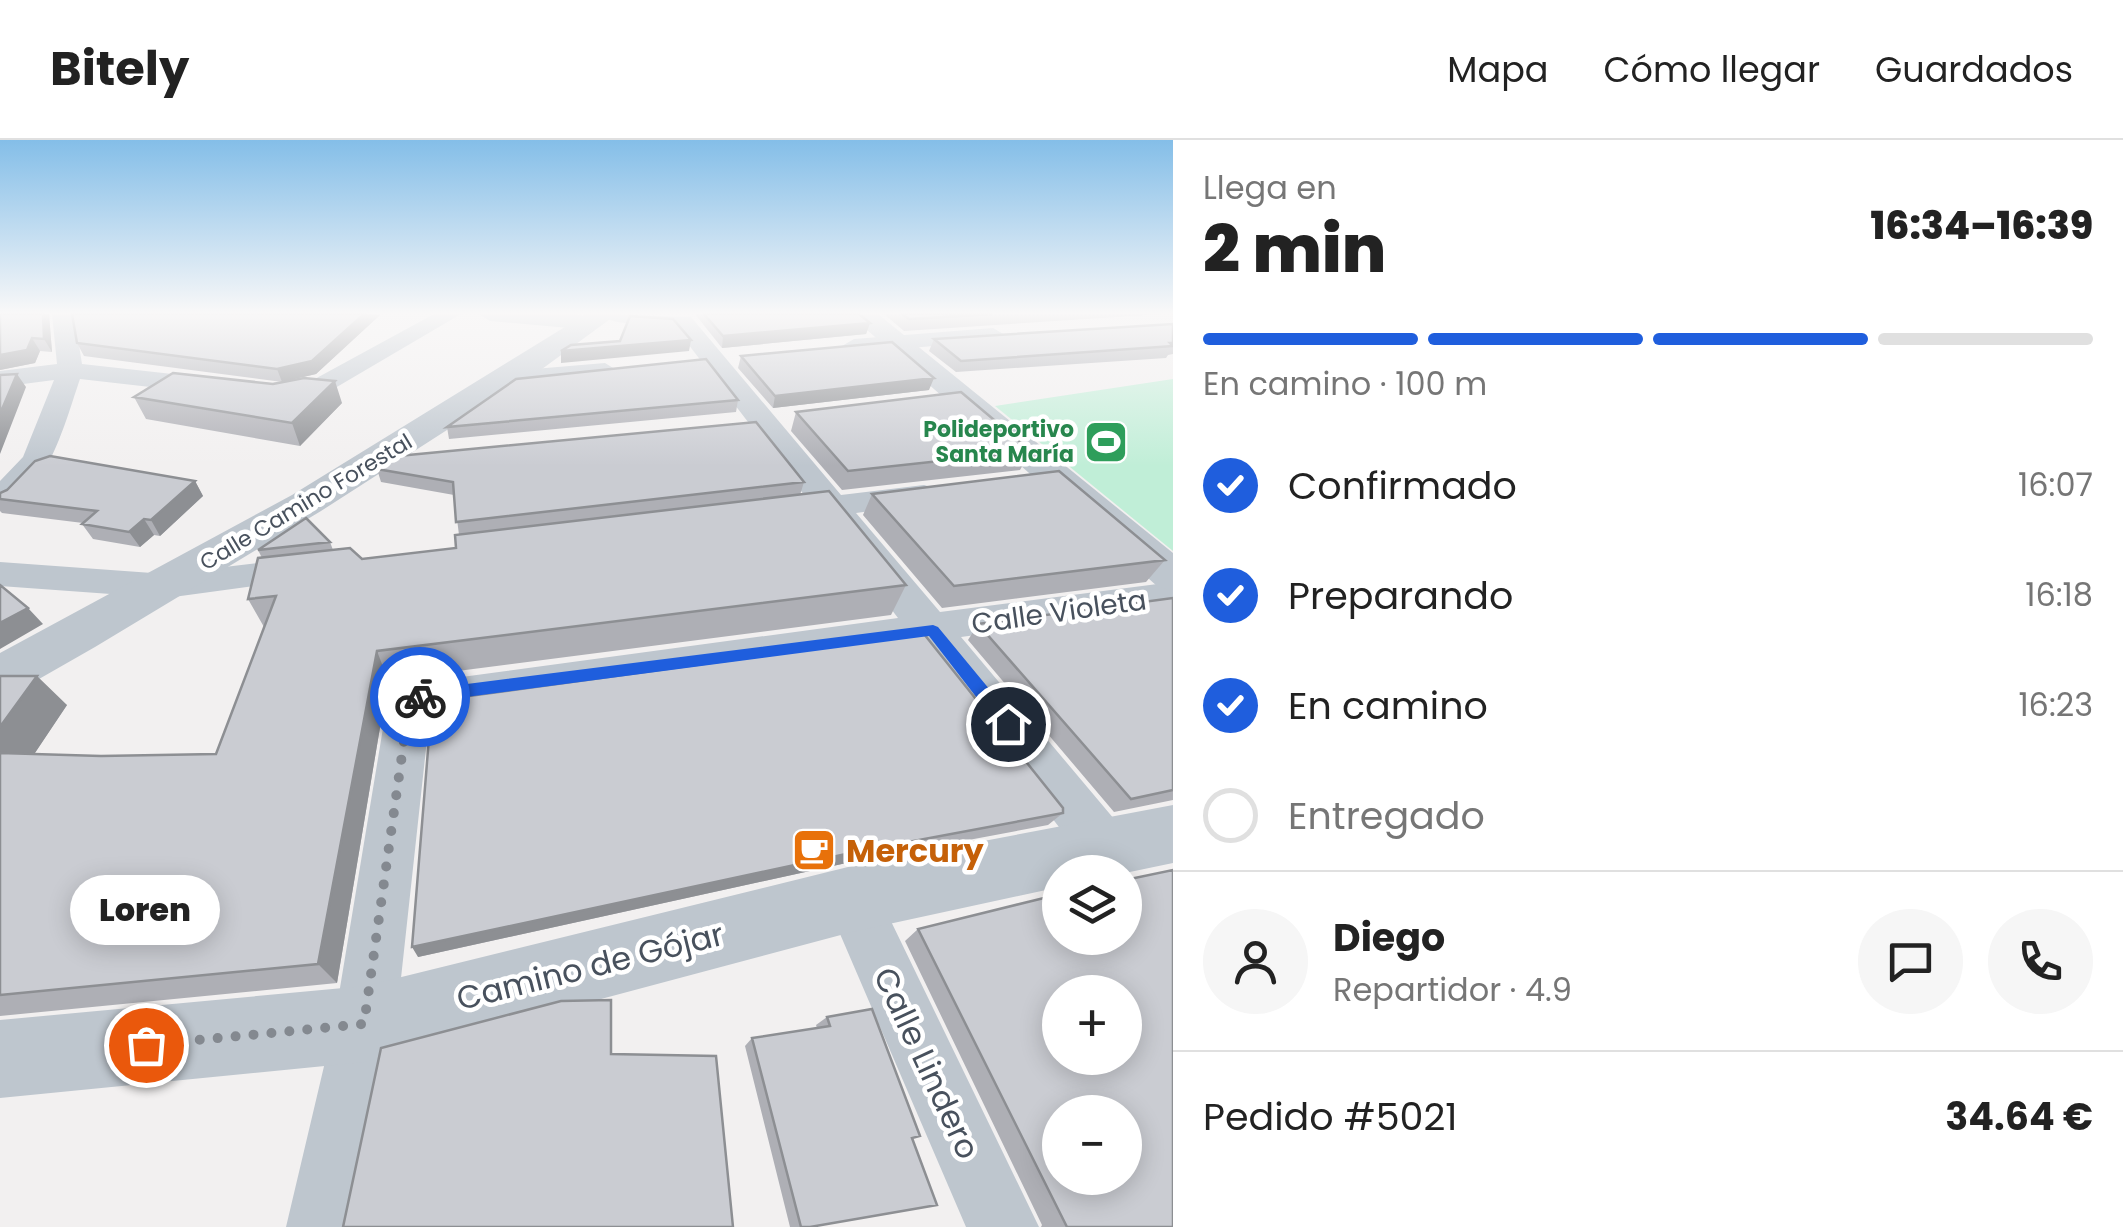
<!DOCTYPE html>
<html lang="es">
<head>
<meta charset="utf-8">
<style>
	body { margin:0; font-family:Poppins,sans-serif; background:#f6f6f6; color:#222; height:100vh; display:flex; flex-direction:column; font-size:38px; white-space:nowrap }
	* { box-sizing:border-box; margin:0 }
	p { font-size:32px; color:#767676 }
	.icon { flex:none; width:55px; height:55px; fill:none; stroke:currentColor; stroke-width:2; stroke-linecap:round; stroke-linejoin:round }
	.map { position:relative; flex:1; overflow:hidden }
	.side { display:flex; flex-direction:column; background:#fff; width:950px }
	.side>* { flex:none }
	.buttons { position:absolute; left:1042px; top:715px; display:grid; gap:20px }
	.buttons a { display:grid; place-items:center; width:100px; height:100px; border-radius:50%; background:#fff; box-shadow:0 5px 25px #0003; font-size:50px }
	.pin { position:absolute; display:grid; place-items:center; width:85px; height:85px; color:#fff; margin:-42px; border:5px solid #fff; border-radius:50%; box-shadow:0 2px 10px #0007 }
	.courier { position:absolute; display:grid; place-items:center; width:100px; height:100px; margin:-50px; border:8px solid #1f5edd; border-radius:50%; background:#fff; color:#222; box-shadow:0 2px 12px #0007 }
	.bubble { position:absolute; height:70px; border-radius:35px; background:#fff; box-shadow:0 5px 25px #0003; font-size:32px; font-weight:800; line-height:70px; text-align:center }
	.headline em { font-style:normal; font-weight:800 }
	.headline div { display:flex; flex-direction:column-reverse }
	.headline { display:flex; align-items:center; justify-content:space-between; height:170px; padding:0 30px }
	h1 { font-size:65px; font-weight:800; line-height:75px }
	.bar { display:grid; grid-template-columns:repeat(4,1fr); gap:15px 10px; align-content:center; height:120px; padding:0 30px }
	.bar i { height:12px; border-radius:8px; background:#e0e0e0 }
	.bar .current { background:#1f5edd }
	.bar p { grid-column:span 4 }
	.line { display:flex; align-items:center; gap:25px; padding:0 30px; border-top:2px solid #e0e0e0 }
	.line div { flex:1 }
	.round { display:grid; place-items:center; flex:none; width:105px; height:105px; border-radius:52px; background:#f6f6f6 }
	ol { padding:0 30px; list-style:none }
	li { display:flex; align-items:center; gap:30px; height:110px }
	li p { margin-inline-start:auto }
	li .icon { padding:10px; border-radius:50%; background:#1f5edd; color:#fff; stroke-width:4 }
	li:last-child { color:#767676 }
	li i { width:55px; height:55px; border:5px solid #e0e0e0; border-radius:50% }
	header { display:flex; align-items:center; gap:60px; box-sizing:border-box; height:140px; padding:0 50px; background:#fff; border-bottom:2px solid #e0e0e0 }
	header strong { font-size:48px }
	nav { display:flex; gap:55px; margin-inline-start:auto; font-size:35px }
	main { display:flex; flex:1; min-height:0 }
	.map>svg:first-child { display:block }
</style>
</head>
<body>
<header>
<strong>Bitely</strong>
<nav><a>Mapa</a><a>Cómo llegar</a><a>Guardados</a></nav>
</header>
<main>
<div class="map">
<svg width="1173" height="1087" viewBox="0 0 1173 1087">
	<rect width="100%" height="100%" fill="#f2f0f0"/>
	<path fill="#c0eed7" d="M1173,239V411L995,266Z"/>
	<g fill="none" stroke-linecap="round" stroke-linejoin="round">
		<path fill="#bec6ce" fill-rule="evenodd" d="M52,174H74L82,224L282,246L313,240L434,174H461L330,251L282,262L80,239C66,279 47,358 0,370V341L23,317L54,240L0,247V231L57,224Z
			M479,174C506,174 584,167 602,183L591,190L490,181Z
			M600,174L691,177L841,355L924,345L935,348L940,355L935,362L856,373L940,472L1173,442V468L961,497L1125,692L1133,709L1125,726L1109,732L1089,726L918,504L430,572L396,884L358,1087H286L334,884L388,558L395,546L898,478L821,377L786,382L774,379L770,372L774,365L808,360L675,187C652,179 619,190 600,174Z
			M993,188L1005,195L1001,200L854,213L842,206L854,199Z
			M605,223L618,231L614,236L510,247L497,239L510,231Z
			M308,417L321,421L326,429L321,437L166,458L0,446V422L166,434Z
			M852,732L871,740L1039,1087H966L825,759L833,740Z"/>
		<path fill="#bec6ce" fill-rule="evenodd" d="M586,174H617L542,229L321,371L95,507L18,551L0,557V513L292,355Z
			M849,174H878L1173,413V451L1157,446Z
			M1173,665V723L1125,733L1060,732V747L852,792L365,922L0,958V880L365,846L852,726Z"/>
	</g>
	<path fill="#aeafb5" d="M0,174H49L52,212L40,211L35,223L0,230Z
		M72,174H380V175L316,234L286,241L342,263L300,306L146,279L134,257L282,242L84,216L77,203Z
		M695,174H859L870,183L866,194L722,208Z
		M884,174H1162L904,191Z
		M1173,184V214L1168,215L1166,218L956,232L929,211L934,199Z
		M741,216L929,250L773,268L738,228Z
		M738,260L736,272L449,299L447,287Z
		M796,272L1031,311L1020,330L842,350L791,291Z
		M377,329L804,342L800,355L906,445L891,475L388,540L337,843L0,876V536L67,565L34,614L101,616L216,614L264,487L248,459L262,418L258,410L330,402L333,410L362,419L456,408L459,395L454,355L381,342Z
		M195,341L203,356L160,396L154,395L140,407L93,399L82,384L83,383L2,373L0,371V353Z
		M872,354L1165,420L1146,442L942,468L863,375Z
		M1173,458V660L1114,672L968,500L978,484Z
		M432,561L1063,673L1048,685L851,722L418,817Z
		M918,789L1173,1087H1041L1042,1085L905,801Z
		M827,877L912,998L801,1087H790L745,906L752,898L817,888L816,885Z"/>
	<path fill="#8d8f93" d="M43,174H49L52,212L44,199Z
		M364,174L380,175L316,234L282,242L277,229Z
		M870,183L866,194L722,208L723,196Z
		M32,198L40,211L35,223L0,230V215Z
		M691,200L689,211L561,223V211Z
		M17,234L26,247L0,314V274Z
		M934,238L929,250L773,268L775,256Z
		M335,241L342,263L300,306L292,283Z
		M195,341L203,356L160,396L151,380Z
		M144,379L154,395L140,407L129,392Z
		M28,468L43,484L0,509V483Z
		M377,511L388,540L337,843L318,824Z
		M37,536L67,565L17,640L0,626V587Z
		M860,711L851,722L418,817L412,807Z"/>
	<path fill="#caccd2" stroke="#8d8f93" stroke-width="2.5" fill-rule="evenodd" d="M0,174H43L44,199L32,198L27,210L0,215Z
		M72,174H364L312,221L277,229L77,203Z
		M704,174H859L870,183L723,196Z
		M902,174H993L909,179Z
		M630,176L673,179L691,200L561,211L571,205L620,201Z
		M1173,184V203H1170L1173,206L961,221L934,199Z
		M892,202L934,238L775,256L741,216Z
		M706,219L738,260L447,287L516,239Z
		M173,233L273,244L304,238L335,241L292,283L134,257Z
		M17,234L0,274V235Z
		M961,252L1031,311L848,331L796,272Z
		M756,282L804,342L456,382L453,342L377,329L398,316Z
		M50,316L195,341L151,380L144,379L129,392L82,384L97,371L0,359V353L7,350L35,321Z
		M1059,331L1165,420L954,446L872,354Z
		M829,351L906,445L377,511L318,824L0,855V613L101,616L216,614L276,456L248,459L258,418L350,408L362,419L456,408L455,395Z
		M306,378L330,402L258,410Z
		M0,445L28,468L0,483Z
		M1173,458V650L1131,659L978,484Z
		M924,494L1063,668V673L860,711L412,807L432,561Z
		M0,536H37L0,587Z
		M1173,730V1087H1067L918,789L1060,754V798H1125V740ZM1060,852H1125V918H1060ZM1060,972H1125V1038H1060Z
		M611,860V914L716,916L733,1087H343L381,908L561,861Z
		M872,869L920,996L912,998L937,1065L810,1087H801L752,898L830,886L827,877Z"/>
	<linearGradient id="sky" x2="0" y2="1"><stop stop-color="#84bee8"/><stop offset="0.53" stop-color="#f9f8f8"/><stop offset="1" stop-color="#f9f8f8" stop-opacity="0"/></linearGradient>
	<rect width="1173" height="326" fill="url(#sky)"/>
	<path fill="#1f5edd" d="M933,485L938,487L1014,579V589H1001L929,496L420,563L412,557L420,550Z"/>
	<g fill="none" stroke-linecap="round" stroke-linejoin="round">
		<path stroke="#848990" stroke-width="10" stroke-dasharray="0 18" d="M146,905L364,884L410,558L420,557"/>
	</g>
	<defs>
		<g id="stadium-square" transform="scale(2.25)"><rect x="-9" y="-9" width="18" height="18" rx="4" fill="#2e9e5b" stroke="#fff"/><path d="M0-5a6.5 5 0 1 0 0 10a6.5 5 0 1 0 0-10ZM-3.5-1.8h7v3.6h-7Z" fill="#fff"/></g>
		<g id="cafe-square" transform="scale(2.25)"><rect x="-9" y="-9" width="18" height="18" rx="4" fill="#e8710a" stroke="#fff"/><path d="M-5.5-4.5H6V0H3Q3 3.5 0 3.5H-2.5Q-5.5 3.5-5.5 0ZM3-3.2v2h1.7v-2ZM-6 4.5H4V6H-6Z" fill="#fff"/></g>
	</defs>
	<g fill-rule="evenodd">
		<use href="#stadium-square" x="1106" y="302"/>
		<use href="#cafe-square" x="814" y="710"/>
	</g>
	<g text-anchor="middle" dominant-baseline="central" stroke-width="9" stroke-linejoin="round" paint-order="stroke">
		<g font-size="22" font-weight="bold" fill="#27864d" stroke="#fff" text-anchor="end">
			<text x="1074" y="289">Polideportivo<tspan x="1074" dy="25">Santa María</tspan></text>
		</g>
		<g font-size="22" fill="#48515d" stroke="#fff">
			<text transform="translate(306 362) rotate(-31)">Calle Camino Forestal</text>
		</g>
		<g font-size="28" fill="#48515d" stroke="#fff">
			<text transform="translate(1059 472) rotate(-8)">Calle Violeta</text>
		</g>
		<g font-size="32" font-weight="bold" fill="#c56008" stroke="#fff" text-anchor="start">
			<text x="846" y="710">Mercury</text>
		</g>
		<g font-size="32" fill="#48515d" stroke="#fff">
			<text transform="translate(590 826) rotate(-14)">Camino de Gójar</text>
			<text transform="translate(927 923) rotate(65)">Calle Lindero</text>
		</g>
	</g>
</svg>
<div class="buttons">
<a><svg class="icon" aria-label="layers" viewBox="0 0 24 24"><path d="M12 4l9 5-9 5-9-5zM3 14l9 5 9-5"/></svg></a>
<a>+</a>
<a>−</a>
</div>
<div class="pin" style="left:146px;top:905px;background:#ea580c"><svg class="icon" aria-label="bag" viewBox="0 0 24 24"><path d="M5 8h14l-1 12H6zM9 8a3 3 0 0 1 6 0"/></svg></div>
<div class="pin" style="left:1008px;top:584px;background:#1f2937"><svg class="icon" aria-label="home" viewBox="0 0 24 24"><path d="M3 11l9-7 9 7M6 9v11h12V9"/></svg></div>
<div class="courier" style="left:420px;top:557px"><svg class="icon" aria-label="bike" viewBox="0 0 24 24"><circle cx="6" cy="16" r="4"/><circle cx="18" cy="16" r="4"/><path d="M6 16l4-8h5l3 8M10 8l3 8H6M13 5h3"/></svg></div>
<div class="bubble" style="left:70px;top:735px;width:150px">Loren</div>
</div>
<section class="side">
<div class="headline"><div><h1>2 min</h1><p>Llega en</p></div><em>16:34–16:39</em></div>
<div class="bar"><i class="current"></i><i class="current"></i><i class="current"></i><i></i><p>En camino · 100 m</p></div>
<ol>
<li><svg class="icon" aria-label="check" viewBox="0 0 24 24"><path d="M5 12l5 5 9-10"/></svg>Confirmado<p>16:07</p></li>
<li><svg class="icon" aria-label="check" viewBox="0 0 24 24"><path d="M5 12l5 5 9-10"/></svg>Preparando<p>16:18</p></li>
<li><svg class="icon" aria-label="check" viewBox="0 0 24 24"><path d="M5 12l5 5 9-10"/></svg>En camino<p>16:23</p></li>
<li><i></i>Entregado</li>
</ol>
<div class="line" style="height:180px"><a class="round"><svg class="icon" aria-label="person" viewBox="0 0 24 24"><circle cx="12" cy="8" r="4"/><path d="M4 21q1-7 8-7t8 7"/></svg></a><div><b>Diego</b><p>Repartidor · 4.9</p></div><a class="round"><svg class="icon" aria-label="chat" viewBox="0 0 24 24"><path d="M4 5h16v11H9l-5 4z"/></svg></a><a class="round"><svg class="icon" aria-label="phone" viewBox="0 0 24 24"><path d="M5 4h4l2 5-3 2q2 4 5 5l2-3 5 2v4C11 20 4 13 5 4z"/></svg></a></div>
<div class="line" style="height:130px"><div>Pedido #5021</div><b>34.64 €</b></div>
</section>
</main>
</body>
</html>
